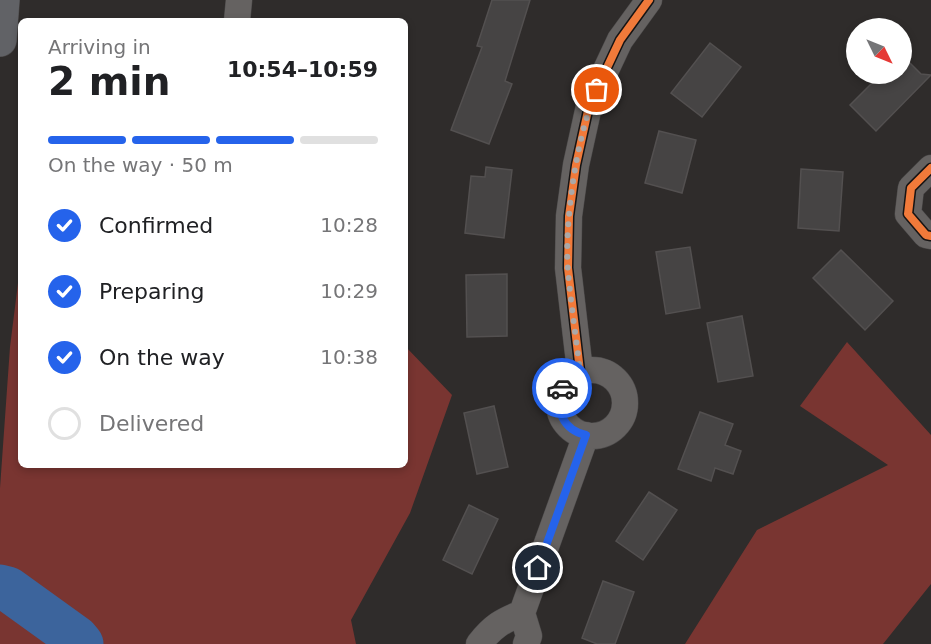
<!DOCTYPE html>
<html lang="en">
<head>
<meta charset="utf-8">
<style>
	body { margin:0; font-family:"DejaVu Sans",sans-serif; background:#f2f2f2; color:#202124; height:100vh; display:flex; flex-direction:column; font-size:22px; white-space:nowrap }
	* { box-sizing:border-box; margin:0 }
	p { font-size:20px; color:#757577 }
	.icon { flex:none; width:33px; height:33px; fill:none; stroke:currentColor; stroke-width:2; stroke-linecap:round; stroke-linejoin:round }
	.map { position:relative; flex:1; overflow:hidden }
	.drawer { position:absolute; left:18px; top:18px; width:390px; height:450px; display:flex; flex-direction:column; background:#fff; border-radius:9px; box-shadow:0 3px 9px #0003 }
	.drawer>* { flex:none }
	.needle { width:39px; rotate:133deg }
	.fabs { position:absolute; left:846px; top:18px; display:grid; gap:12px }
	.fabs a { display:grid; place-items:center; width:66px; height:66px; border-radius:50%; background:#fff; box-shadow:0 3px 9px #0003; font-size:30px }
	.pin { position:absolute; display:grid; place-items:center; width:51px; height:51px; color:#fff; margin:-26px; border:3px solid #fff; border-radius:50%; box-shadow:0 2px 6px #0007 }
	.courier { position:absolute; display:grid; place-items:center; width:60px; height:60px; margin:-30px; border:4px solid #2563eb; border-radius:50%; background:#fff; color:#222; box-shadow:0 2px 8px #0007 }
	.head em { font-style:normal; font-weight:800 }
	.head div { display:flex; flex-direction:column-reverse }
	.head { display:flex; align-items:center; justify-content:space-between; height:102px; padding:0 30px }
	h1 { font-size:39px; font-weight:800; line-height:45px }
	.bar { display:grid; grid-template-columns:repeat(4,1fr); gap:9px 6px; align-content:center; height:72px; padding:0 30px }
	.bar i { height:8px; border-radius:4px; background:#e0e0e0 }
	.bar .selected { background:#2563eb }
	.bar p { grid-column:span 4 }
	ol { padding:0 30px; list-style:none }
	li { display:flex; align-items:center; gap:18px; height:66px }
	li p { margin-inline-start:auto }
	li .icon { padding:6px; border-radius:50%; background:#2563eb; color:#fff; stroke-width:4 }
	li:last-child { color:#757577 }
	li i { width:33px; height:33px; border:3px solid #e0e0e0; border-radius:50% }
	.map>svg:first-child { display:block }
</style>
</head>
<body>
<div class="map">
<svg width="931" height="644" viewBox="0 0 931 644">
	<rect width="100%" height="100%" fill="#2f2c2b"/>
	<path fill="#793531" d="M21,259V465H405V346L452,395L410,513L351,620L356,644H0V488L10,347Z
		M847,342L931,435V584L883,644H685L757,530L888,465L800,406Z"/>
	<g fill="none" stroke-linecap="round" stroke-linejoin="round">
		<path stroke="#3c649c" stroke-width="45" d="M0,587L8,589L76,638L81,644"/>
	</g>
	<path fill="#464444" stroke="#535050" stroke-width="1.5" d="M492,0H530L505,81L512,84L489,144L451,130L482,47L477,46Z
		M710,43L741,67L702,117L671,93Z
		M902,55L921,74L931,75L876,131L850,105L881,74H902Z
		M659,131L696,140L682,193L645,183Z
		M486,167L512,170L504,238L465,233L471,176L485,177Z
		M801,169L843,172L839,231L798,228Z
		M690,247L700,308L666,314L656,252Z
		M841,250L893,301L865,330L813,278Z
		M507,274V336L467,337L466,275Z
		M742,316L753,376L718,382L707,323Z
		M494,406L508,467L477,474L464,413Z
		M700,412L733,424L725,445L741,451L733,474L715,468L711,481L678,469Z
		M649,492L677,510L643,560L616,541Z
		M469,505L498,519L472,574L443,560Z
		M603,581L634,592L615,644H597L582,638Z"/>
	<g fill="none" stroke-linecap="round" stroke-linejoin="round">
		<g stroke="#4a4848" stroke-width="27">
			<path id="minor" d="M237,21L239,0
				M931,168L911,188L908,214L926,235L931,236
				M559 403a33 33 0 1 1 66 0a33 33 0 1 1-66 0Z
				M580,371L568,268L569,216L576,165L589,106L620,40L649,0
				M479,644C493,626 502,621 522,613
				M526,644L529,636L522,613L586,435"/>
		</g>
		<g stroke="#4a4848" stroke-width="34">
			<path id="highway" d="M0,40L3,0"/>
		</g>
		<use href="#minor" stroke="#656261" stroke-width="26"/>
		<use href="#highway" stroke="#616266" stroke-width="33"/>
		<g stroke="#161414" stroke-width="11">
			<path id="cycleway" d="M931,168L911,188L908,214L926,235L931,236
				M580,371L568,268L569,216L576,165L589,106L620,40L649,0"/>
		</g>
		<use href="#cycleway" stroke="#f17a3a" stroke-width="8"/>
	</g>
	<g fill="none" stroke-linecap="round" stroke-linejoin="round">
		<path stroke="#aba8a7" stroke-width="6" stroke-dasharray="0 10.8" d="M562,388L570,377L580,371C576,338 571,304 568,271C564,224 577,132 597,90"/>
		<path stroke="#2563eb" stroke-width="8" d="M538,568L586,435C563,430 554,409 562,388"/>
	</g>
</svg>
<div class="fabs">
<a><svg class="needle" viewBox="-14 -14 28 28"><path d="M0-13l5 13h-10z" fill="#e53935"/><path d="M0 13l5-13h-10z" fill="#757577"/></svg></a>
</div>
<div class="pin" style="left:597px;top:90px;background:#ea580c"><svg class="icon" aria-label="bag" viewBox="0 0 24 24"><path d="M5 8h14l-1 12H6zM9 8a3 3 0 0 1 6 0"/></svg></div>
<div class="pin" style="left:538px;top:568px;background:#1f2937"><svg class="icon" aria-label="home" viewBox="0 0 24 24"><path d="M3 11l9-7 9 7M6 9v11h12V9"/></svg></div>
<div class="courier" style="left:562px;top:388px"><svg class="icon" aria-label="car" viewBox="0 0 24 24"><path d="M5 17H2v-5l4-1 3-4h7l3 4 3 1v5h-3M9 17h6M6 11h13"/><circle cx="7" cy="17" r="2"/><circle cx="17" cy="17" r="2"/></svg></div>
<section class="drawer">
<div class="head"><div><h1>2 min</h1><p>Arriving in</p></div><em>10:54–10:59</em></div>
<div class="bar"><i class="selected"></i><i class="selected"></i><i class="selected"></i><i></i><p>On the way · 50 m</p></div>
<ol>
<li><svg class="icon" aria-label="check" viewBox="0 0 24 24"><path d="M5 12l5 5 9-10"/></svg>Confirmed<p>10:28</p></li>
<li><svg class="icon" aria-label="check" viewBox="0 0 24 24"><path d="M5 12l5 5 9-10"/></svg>Preparing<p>10:29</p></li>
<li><svg class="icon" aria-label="check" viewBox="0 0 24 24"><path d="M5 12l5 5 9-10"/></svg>On the way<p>10:38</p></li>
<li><i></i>Delivered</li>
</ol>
</section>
</div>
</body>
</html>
